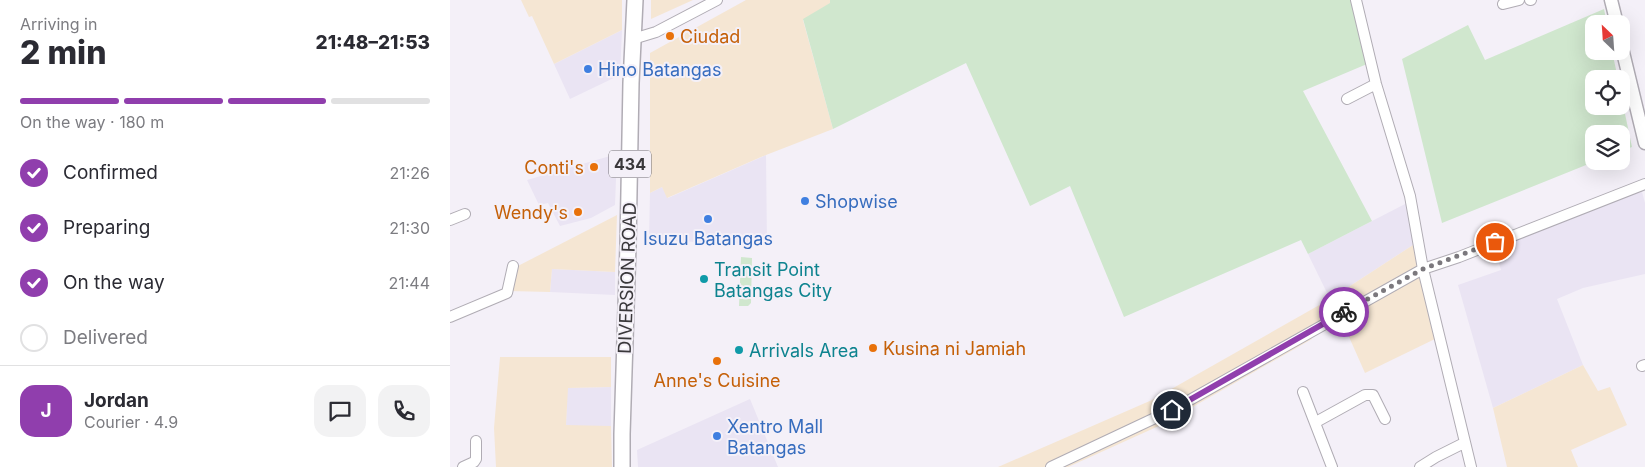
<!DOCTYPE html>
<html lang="en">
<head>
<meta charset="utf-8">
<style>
	body { margin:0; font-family:Inter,sans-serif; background:#f2f2f3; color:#2b2b33; height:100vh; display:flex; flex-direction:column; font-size:19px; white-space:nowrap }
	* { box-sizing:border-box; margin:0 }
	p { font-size:16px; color:#7c7c81 }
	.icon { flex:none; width:28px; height:28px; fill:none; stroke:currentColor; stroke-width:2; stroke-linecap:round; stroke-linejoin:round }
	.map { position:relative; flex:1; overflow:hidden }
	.panel { display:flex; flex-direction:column; background:#fff; width:450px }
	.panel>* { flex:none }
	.needle { width:32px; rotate:335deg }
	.tools { position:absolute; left:1135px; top:15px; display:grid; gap:10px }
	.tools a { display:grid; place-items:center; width:45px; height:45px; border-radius:10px; background:#fff; box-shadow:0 5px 20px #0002; font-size:25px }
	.pin { position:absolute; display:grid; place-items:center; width:42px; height:42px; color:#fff; margin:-21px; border:2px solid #fff; border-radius:50%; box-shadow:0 1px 5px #0007 }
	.courier { position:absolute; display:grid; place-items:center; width:50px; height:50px; margin:-25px; border:4px solid #903ead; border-radius:50%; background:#fff; color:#222; box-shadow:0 1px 6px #0007 }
	.summary em { font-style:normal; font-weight:800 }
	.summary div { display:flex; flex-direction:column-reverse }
	.summary { display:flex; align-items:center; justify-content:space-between; height:85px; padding:0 20px }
	h1 { font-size:32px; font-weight:800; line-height:38px }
	.bar { display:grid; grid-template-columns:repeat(4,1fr); gap:8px 5px; align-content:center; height:60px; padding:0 20px }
	.bar i { height:6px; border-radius:4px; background:#e1e1e2 }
	.bar .on { background:#903ead }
	.bar p { grid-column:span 4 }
	.line { display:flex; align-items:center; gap:12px; padding:0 20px; border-top:1px solid #e1e1e2 }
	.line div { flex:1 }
	.round { display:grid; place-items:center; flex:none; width:52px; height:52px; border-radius:15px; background:#f2f2f3 }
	ol { padding:0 20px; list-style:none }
	li { display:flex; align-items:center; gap:15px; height:55px }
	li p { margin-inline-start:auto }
	li .icon { padding:5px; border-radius:50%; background:#903ead; color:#fff; stroke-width:4 }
	li:last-child { color:#7c7c81 }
	li i { width:28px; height:28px; border:2px solid #e1e1e2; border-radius:50% }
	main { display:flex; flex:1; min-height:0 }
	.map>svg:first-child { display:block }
</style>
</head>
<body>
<main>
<section class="panel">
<div class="summary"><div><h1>2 min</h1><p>Arriving in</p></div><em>21:48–21:53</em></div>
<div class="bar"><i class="on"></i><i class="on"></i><i class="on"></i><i></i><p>On the way · 180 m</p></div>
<ol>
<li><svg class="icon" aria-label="check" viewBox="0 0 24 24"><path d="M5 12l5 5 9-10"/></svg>Confirmed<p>21:26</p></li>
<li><svg class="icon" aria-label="check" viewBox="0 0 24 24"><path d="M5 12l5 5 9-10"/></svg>Preparing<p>21:30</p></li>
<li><svg class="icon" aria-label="check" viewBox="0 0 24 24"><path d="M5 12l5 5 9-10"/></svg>On the way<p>21:44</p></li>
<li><i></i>Delivered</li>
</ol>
<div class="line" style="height:90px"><b class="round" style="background:#903ead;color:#fff">J</b><div><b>Jordan</b><p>Courier · 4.9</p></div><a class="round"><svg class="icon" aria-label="chat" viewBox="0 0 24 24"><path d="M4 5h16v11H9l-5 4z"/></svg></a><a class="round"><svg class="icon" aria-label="phone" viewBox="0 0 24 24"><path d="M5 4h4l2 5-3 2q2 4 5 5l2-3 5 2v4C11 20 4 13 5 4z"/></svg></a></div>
</section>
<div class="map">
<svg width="1195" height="467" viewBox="0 0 1195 467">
	<rect width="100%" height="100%" fill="#f4f0f8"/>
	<path fill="#eae4f3" d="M172,30L170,75L120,99L104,64Z
		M167,154L165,205L141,218L110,226L98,203L89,205L77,180Z
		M316,155L317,245L199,240L200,193L212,187L218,198Z
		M1192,192L1195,203V274L1133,288L1107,299L1133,365L1043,408L1008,285L1051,270L1044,249L1176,196Z
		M957,203L963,245L880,299L858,254Z
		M102,269L165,272V295L100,292Z
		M161,387V426H116L117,388Z
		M300,399L328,467H188L187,450Z"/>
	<path fill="#f5e6d3" d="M71,0H172V30L104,64L82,16L79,17Z
		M201,0H243L201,19Z
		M296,0H380L381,3L353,20L383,129L316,155L217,198L212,187L200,193V53Z
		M167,215L165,272L102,269L100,292L59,291L64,268Z
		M963,245L987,338L915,373L892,321L883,326L881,323L860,335L862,339L711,425L638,458L618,467H548L702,400L880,299Z
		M50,357H161V387L118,388L116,425L161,426L162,467H46L44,428Z
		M1133,365L1148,391L1160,387L1177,425L1121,450L1128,467H1057L1043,408Z"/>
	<path fill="#d0e7ce" d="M380,0H902L917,64L853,91L922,221L858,254L851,240L674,317L620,186L580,206L516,63L383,129L353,19L380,3Z
		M1154,9L1157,24H1144V51H1162L1168,79H1144V106H1171V95L1182,147L1171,151V134H1144V161H1146L992,223L952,59L1018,25L1035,60Z
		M291,257L302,258L301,303L298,306H289Z"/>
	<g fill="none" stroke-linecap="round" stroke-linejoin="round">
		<g stroke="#b0acb4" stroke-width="12">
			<path id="minor" d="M906,0L926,84L960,196L973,269L1021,467
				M1080,0H1081
				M1053,4L1069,0
				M183,39L206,32L267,0
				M897,99L926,84
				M0,220L15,214
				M0,317L57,293L63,266
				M1192,366L1195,365
				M853,392L882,467
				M866,422L915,395H923L935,419
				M13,467L24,462L26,459V441
				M601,467L722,410L973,269L1009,257L1195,184
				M970,467L986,457L1014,443"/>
		</g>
		<g stroke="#b0acb4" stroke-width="15">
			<path id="major" d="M1161,0L1167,24
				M1171,44L1195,143"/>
		</g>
		<g stroke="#b0acb4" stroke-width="18">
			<path id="highway" d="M172,467V434L178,245L181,83L185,0"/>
		</g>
		<use href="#minor" stroke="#fff" stroke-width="10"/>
		<use href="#major" stroke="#fff" stroke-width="12"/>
		<use href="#highway" stroke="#fff" stroke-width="15"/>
	</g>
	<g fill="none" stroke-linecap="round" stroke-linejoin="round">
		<path stroke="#7b787d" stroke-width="5" stroke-dasharray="0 9" d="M894,312L973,269L1045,242"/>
		<path stroke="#903ead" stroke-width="6" d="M722,410L894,312"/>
	</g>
	<g fill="#e8710a" stroke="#f4f0f8" stroke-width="2">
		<circle cx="220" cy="36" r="5"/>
		<circle cx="144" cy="167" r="5"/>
		<circle cx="128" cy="212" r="5"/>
		<circle cx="423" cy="348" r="5"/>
		<circle cx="267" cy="361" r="5"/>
	</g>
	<g fill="#3f7fe0" stroke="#f4f0f8" stroke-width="2">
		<circle cx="138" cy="69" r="5"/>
		<circle cx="355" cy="201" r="5"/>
		<circle cx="258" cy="219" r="5"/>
		<circle cx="267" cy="436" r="5"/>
	</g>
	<g fill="#0f9aa8" stroke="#f4f0f8" stroke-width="2">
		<circle cx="254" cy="279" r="5"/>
		<circle cx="289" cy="350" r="5"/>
	</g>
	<g text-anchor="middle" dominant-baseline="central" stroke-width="4" stroke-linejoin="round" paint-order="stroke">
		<rect fill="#f4f0f8" stroke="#726f74" stroke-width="1" x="159" y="150.5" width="42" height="27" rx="4"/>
		<g font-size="16" font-weight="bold" fill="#3a383b">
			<text x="180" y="164">434</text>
		</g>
		<g font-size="18" fill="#c56008" stroke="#f4f0f8" text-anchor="start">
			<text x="230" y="36">Ciudad</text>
			<text x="134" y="167" text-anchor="end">Conti's</text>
			<text x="118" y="212" text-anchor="end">Wendy's</text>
			<text x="433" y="348">Kusina ni Jamiah</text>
			<text x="267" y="380" text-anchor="middle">Anne's Cuisine</text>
		</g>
		<g font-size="18" fill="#366cbe" stroke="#f4f0f8" text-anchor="start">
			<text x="148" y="69">Hino Batangas</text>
			<text x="365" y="201">Shopwise</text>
			<text x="258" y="238" text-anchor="middle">Isuzu Batangas</text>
			<text x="277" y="426">Xentro Mall<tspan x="277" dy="21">Batangas</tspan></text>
		</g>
		<g font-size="18" fill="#0d838f" stroke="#f4f0f8" text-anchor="start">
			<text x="264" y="269">Transit Point<tspan x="264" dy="21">Batangas City</tspan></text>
			<text x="299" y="350">Arrivals Area</text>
		</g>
		<g font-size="18" fill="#3a383b" stroke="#f4f0f8">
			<text transform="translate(177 278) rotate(-88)">DIVERSION ROAD</text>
		</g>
	</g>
</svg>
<div class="tools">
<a><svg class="needle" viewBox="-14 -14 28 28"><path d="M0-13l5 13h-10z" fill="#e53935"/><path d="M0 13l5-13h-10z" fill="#7c7c81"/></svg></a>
<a><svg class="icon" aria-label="locate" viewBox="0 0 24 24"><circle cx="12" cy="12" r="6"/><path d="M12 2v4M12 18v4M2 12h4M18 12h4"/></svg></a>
<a><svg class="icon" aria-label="layers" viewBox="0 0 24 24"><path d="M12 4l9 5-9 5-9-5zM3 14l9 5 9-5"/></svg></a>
</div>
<div class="pin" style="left:1045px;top:242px;background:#ea580c"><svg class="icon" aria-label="bag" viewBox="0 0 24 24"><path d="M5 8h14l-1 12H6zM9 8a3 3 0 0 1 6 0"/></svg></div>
<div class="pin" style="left:722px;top:410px;background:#1f2937"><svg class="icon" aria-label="home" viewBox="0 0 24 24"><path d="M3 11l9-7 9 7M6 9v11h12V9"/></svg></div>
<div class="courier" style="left:894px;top:312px"><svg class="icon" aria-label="bike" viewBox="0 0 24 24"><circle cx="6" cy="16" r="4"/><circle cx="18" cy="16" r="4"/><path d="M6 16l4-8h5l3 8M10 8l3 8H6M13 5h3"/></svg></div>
</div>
</main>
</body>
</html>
